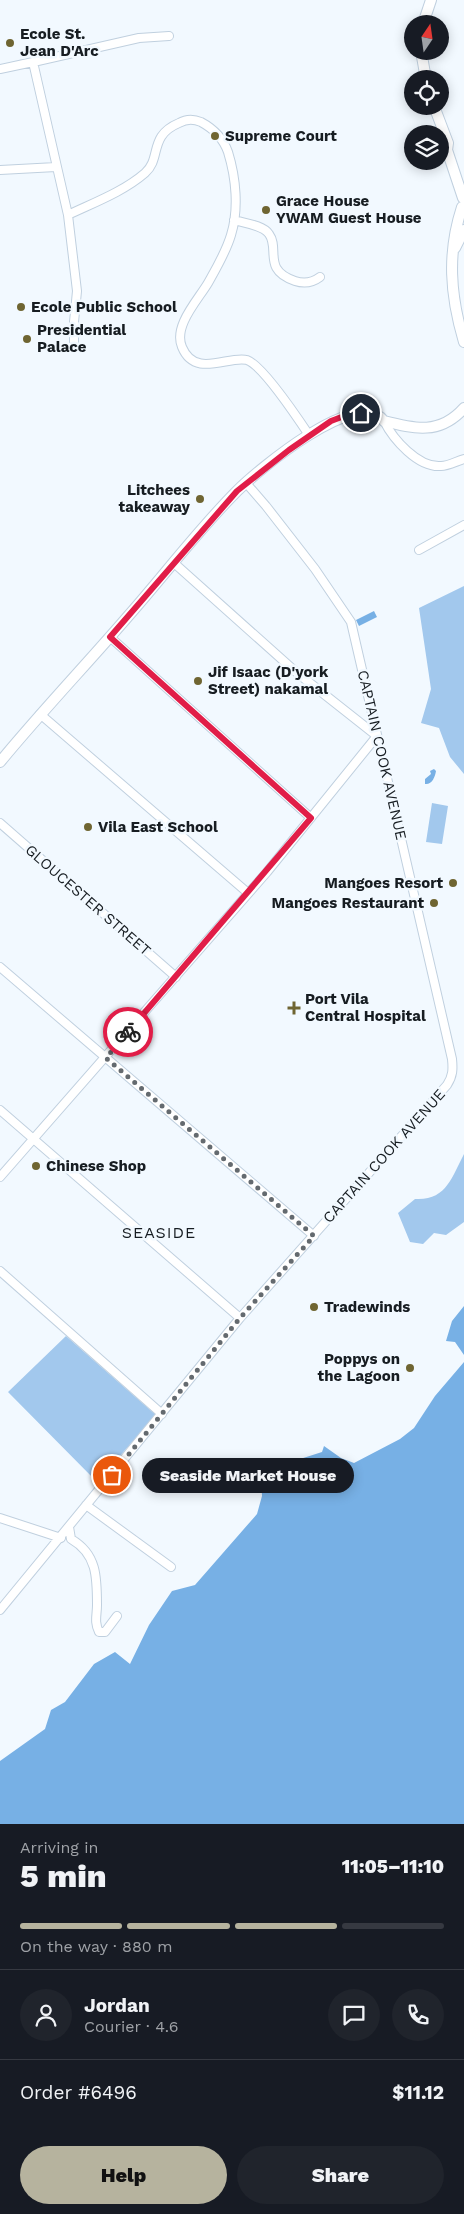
<!DOCTYPE html>
<html lang="en">
<head>
<meta charset="utf-8">
<style>
	body { margin:0; font-family:"Work Sans",sans-serif; background:#20242c; color:#f1f3f6; height:100vh; display:flex; flex-direction:column; font-size:19px; white-space:nowrap }
	* { box-sizing:border-box; margin:0 }
	p { font-size:16px; color:#9ea1a6 }
	.icon { flex:none; width:28px; height:28px; fill:none; stroke:currentColor; stroke-width:2; stroke-linecap:round; stroke-linejoin:round }
	.map { position:relative; height:1824px; overflow:hidden }
	.side { display:flex; flex-direction:column; background:#171b24; flex:1 }
	.side>* { flex:none }
	.needle { width:32px; rotate:13deg }
	.controls { position:absolute; left:404px; top:15px; display:grid; gap:10px }
	.controls a { display:grid; place-items:center; width:45px; height:45px; border-radius:50%; background:#171b24; box-shadow:0 2px 12px #0003; font-size:25px }
	.pin { position:absolute; display:grid; place-items:center; width:42px; height:42px; color:#fff; margin:-21px; border:2px solid #fff; border-radius:50%; box-shadow:0 1px 5px #0007 }
	.courier { position:absolute; display:grid; place-items:center; width:50px; height:50px; margin:-25px; border:4px solid #e11d48; border-radius:50%; background:#fff; color:#222; box-shadow:0 1px 6px #0007 }
	.bubble { position:absolute; height:35px; border-radius:18px; background:#171b24; box-shadow:0 2px 12px #0003; font-size:16px; font-weight:800; line-height:35px; text-align:center }
	.head em { font-style:normal; font-weight:800 }
	.head div { display:flex; flex-direction:column-reverse }
	.head { display:flex; align-items:center; justify-content:space-between; height:85px; padding:0 20px }
	h1 { font-size:32px; font-weight:800; line-height:38px }
	.bar { display:grid; grid-template-columns:repeat(4,1fr); gap:8px 5px; align-content:center; height:60px; padding:0 20px }
	.bar i { height:6px; border-radius:4px; background:#363941 }
	.bar .active { background:#b6b39e }
	.bar p { grid-column:span 4 }
	.line { display:flex; align-items:center; gap:12px; padding:0 20px; border-top:1px solid #363941 }
	.line div { flex:1 }
	.round { display:grid; place-items:center; flex:none; width:52px; height:52px; border-radius:26px; background:#20242c }
	.primary-button { display:flex; gap:10px; margin-top:auto; padding:10px 20px }
	.primary-button a { flex:1; height:58px; border-radius:30px; background:#b6b39e; color:#111; font-size:20px; font-weight:800; line-height:58px; text-align:center }
	.primary-button a+a { background:#20242c; color:#f1f3f6 }
	.map>svg:first-child { display:block }
</style>
</head>
<body>
<div class="map">
<svg width="464" height="1824" viewBox="0 0 464 1824">
	<rect width="100%" height="100%" fill="#f2f9ff"/>
	<path fill="#a2c8ed" d="M464,586V774L450,757L439,728L421,723L431,689L419,608Z
		M432,803L448,806L442,844L426,842Z
		M464,1154V1222L446,1235L434,1233L423,1244L410,1242L398,1213L415,1199C446,1201 452,1177 464,1154Z
		M66,1336L156,1415L97,1482L8,1392Z"/>
	<path fill="#77b0e5" d="M374,611L377,617L359,626L356,620Z
		M434,769L436,771C435,777 432,785 425,784V779L431,774L430,771Z
		M464,1306V1355L455,1342L446,1341L452,1321Z
		M464,1362V1824H0V1761L45,1729L51,1710L65,1702L94,1664L115,1652L130,1664L149,1625L172,1591L195,1585L257,1514L262,1496L261,1479L272,1468L322,1452L324,1446L341,1458L354,1463L400,1439L414,1428L435,1396Z"/>
	<g fill="none" stroke-linecap="round" stroke-linejoin="round">
		<g stroke="#c0d0df" stroke-width="10">
			<path id="street" d="M29,63L139,38L169,36
				M0,69L33,62L68,215C93,203 123,192 145,173C162,158 148,136 179,123C186,119 194,119 201,122C214,129 223,138 228,152C236,178 239,209 231,235C226,252 217,267 208,283C198,300 173,326 182,347C195,379 229,355 247,360C262,365 299,420 309,435
				M0,170L56,167
				M68,215L77,291L74,322V346
				M234,220C244,223 263,225 269,234C280,249 262,270 295,281C304,284 312,283 320,277
				M384,421C393,439 418,468 441,466C448,466 457,461 464,459
				M419,550L464,525
				M174,563L296,672L377,736
				M110,637L311,818
				M40,714L248,893
				M0,823L176,977
				M0,967L314,1236
				M0,1110L240,1318
				M0,1177L267,872L377,736
				M0,1271L162,1414
				M86,1505L171,1567
				M0,1518L61,1538
				M69,1527L71,1539C97,1554 97,1577 97,1605C97,1615 94,1622 99,1632H105L117,1616
				M0,1610L240,1318L447,1085C453,1076 453,1069 452,1059L351,622L315,569L266,506L246,483"/>
		</g>
		<g stroke="#c0d0df" stroke-width="12">
			<path id="secondary" d="M423,24L431,0
				M421,51L426,79
				M434,106L448,143L447,150L463,198
				M462,207C447,253 450,295 464,342
				M455,248L464,230
				M0,762C42,711 87,664 130,614C166,573 199,529 237,491C258,470 358,386 384,421C415,429 440,435 464,408"/>
		</g>
		<use href="#street" stroke="#fff" stroke-width="8"/>
		<use href="#secondary" stroke="#fff" stroke-width="10"/>
	</g>
	<g fill="none" stroke-linecap="round" stroke-linejoin="round">
		<path stroke="#646a6f" stroke-width="5" stroke-dasharray="0 9" d="M112,1475L240,1318L314,1236L106,1058L128,1032"/>
		<path stroke="#e11d48" stroke-width="6" d="M128,1032L311,818L110,637L237,491L289,450L331,421L352,413H361"/>
	</g>
	<g fill="#6f6532" stroke="#f2f9ff" stroke-width="2">
		<circle cx="10" cy="43" r="5"/>
		<circle cx="215" cy="136" r="5"/>
		<circle cx="266" cy="210" r="5"/>
		<circle cx="21" cy="307" r="5"/>
		<circle cx="27" cy="339" r="5"/>
		<circle cx="200" cy="499" r="5"/>
		<circle cx="198" cy="681" r="5"/>
		<circle cx="88" cy="827" r="5"/>
		<circle cx="453" cy="883" r="5"/>
		<circle cx="434" cy="903" r="5"/>
		<path d="M291.5 1000.5h5v5h5v5h-5v5h-5v-5h-5v-5h5z"/>
		<circle cx="36" cy="1166" r="5"/>
		<circle cx="314" cy="1307" r="5"/>
		<circle cx="410" cy="1368" r="5"/>
	</g>
	<g text-anchor="middle" dominant-baseline="central" stroke-width="5" stroke-linejoin="round" paint-order="stroke">
		<g font-size="15" font-weight="bold" fill="#171d22" stroke="#f2f9ff" text-anchor="start">
			<text x="20" y="34">Ecole St.<tspan x="20" dy="17">Jean D'Arc</tspan></text>
			<text x="225" y="136">Supreme Court</text>
			<text x="276" y="201">Grace House<tspan x="276" dy="17">YWAM Guest House</tspan></text>
			<text x="31" y="307">Ecole Public School</text>
			<text x="37" y="330">Presidential<tspan x="37" dy="17">Palace</tspan></text>
			<text x="190" y="490" text-anchor="end">Litchees<tspan x="190" dy="17">takeaway</tspan></text>
			<text x="208" y="672">Jif Isaac (D'york<tspan x="208" dy="17">Street) nakamal</tspan></text>
			<text x="98" y="827">Vila East School</text>
			<text x="443" y="883" text-anchor="end">Mangoes Resort</text>
			<text x="424" y="903" text-anchor="end">Mangoes Restaurant</text>
			<text x="305" y="999">Port Vila<tspan x="305" dy="17">Central Hospital</tspan></text>
			<text x="46" y="1166">Chinese Shop</text>
			<text x="324" y="1307">Tradewinds</text>
			<text x="400" y="1359" text-anchor="end">Poppys on<tspan x="400" dy="17">the Lagoon</tspan></text>
		</g>
		<g font-size="15" fill="#171d22" stroke="#f2f9ff">
			<text transform="translate(382 755) rotate(77)">CAPTAIN COOK AVENUE</text>
			<text transform="translate(88 900) rotate(41)">GLOUCESTER STREET</text>
			<text transform="translate(384 1156) rotate(-48)">CAPTAIN COOK AVENUE</text>
		</g>
		<g font-size="16" letter-spacing="1" fill="#171d22" stroke="#f2f9ff">
			<text x="159" y="1232">SEASIDE</text>
		</g>
	</g>
</svg>
<div class="controls">
<a><svg class="needle" viewBox="-14 -14 28 28"><path d="M0-13l5 13h-10z" fill="#e53935"/><path d="M0 13l5-13h-10z" fill="#9ea1a6"/></svg></a>
<a><svg class="icon" aria-label="locate" viewBox="0 0 24 24"><circle cx="12" cy="12" r="6"/><path d="M12 2v4M12 18v4M2 12h4M18 12h4"/></svg></a>
<a><svg class="icon" aria-label="layers" viewBox="0 0 24 24"><path d="M12 4l9 5-9 5-9-5zM3 14l9 5 9-5"/></svg></a>
</div>
<div class="pin" style="left:112px;top:1475px;background:#ea580c"><svg class="icon" aria-label="bag" viewBox="0 0 24 24"><path d="M5 8h14l-1 12H6zM9 8a3 3 0 0 1 6 0"/></svg></div>
<div class="pin" style="left:361px;top:413px;background:#1f2937"><svg class="icon" aria-label="home" viewBox="0 0 24 24"><path d="M3 11l9-7 9 7M6 9v11h12V9"/></svg></div>
<div class="courier" style="left:128px;top:1032px"><svg class="icon" aria-label="bike" viewBox="0 0 24 24"><circle cx="6" cy="16" r="4"/><circle cx="18" cy="16" r="4"/><path d="M6 16l4-8h5l3 8M10 8l3 8H6M13 5h3"/></svg></div>
<div class="bubble" style="left:142px;top:1458px;width:212px">Seaside Market House</div>
</div>
<section class="side">
<div class="head"><div><h1>5 min</h1><p>Arriving in</p></div><em>11:05–11:10</em></div>
<div class="bar"><i class="active"></i><i class="active"></i><i class="active"></i><i></i><p>On the way · 880 m</p></div>
<div class="line" style="height:90px"><a class="round"><svg class="icon" aria-label="person" viewBox="0 0 24 24"><circle cx="12" cy="8" r="4"/><path d="M4 21q1-7 8-7t8 7"/></svg></a><div><b>Jordan</b><p>Courier · 4.6</p></div><a class="round"><svg class="icon" aria-label="chat" viewBox="0 0 24 24"><path d="M4 5h16v11H9l-5 4z"/></svg></a><a class="round"><svg class="icon" aria-label="phone" viewBox="0 0 24 24"><path d="M5 4h4l2 5-3 2q2 4 5 5l2-3 5 2v4C11 20 4 13 5 4z"/></svg></a></div>
<div class="line" style="height:65px"><div>Order #6496</div><b>$11.12</b></div>
<div class="primary-button"><a>Help</a><a>Share</a></div>
</section>
</body>
</html>
